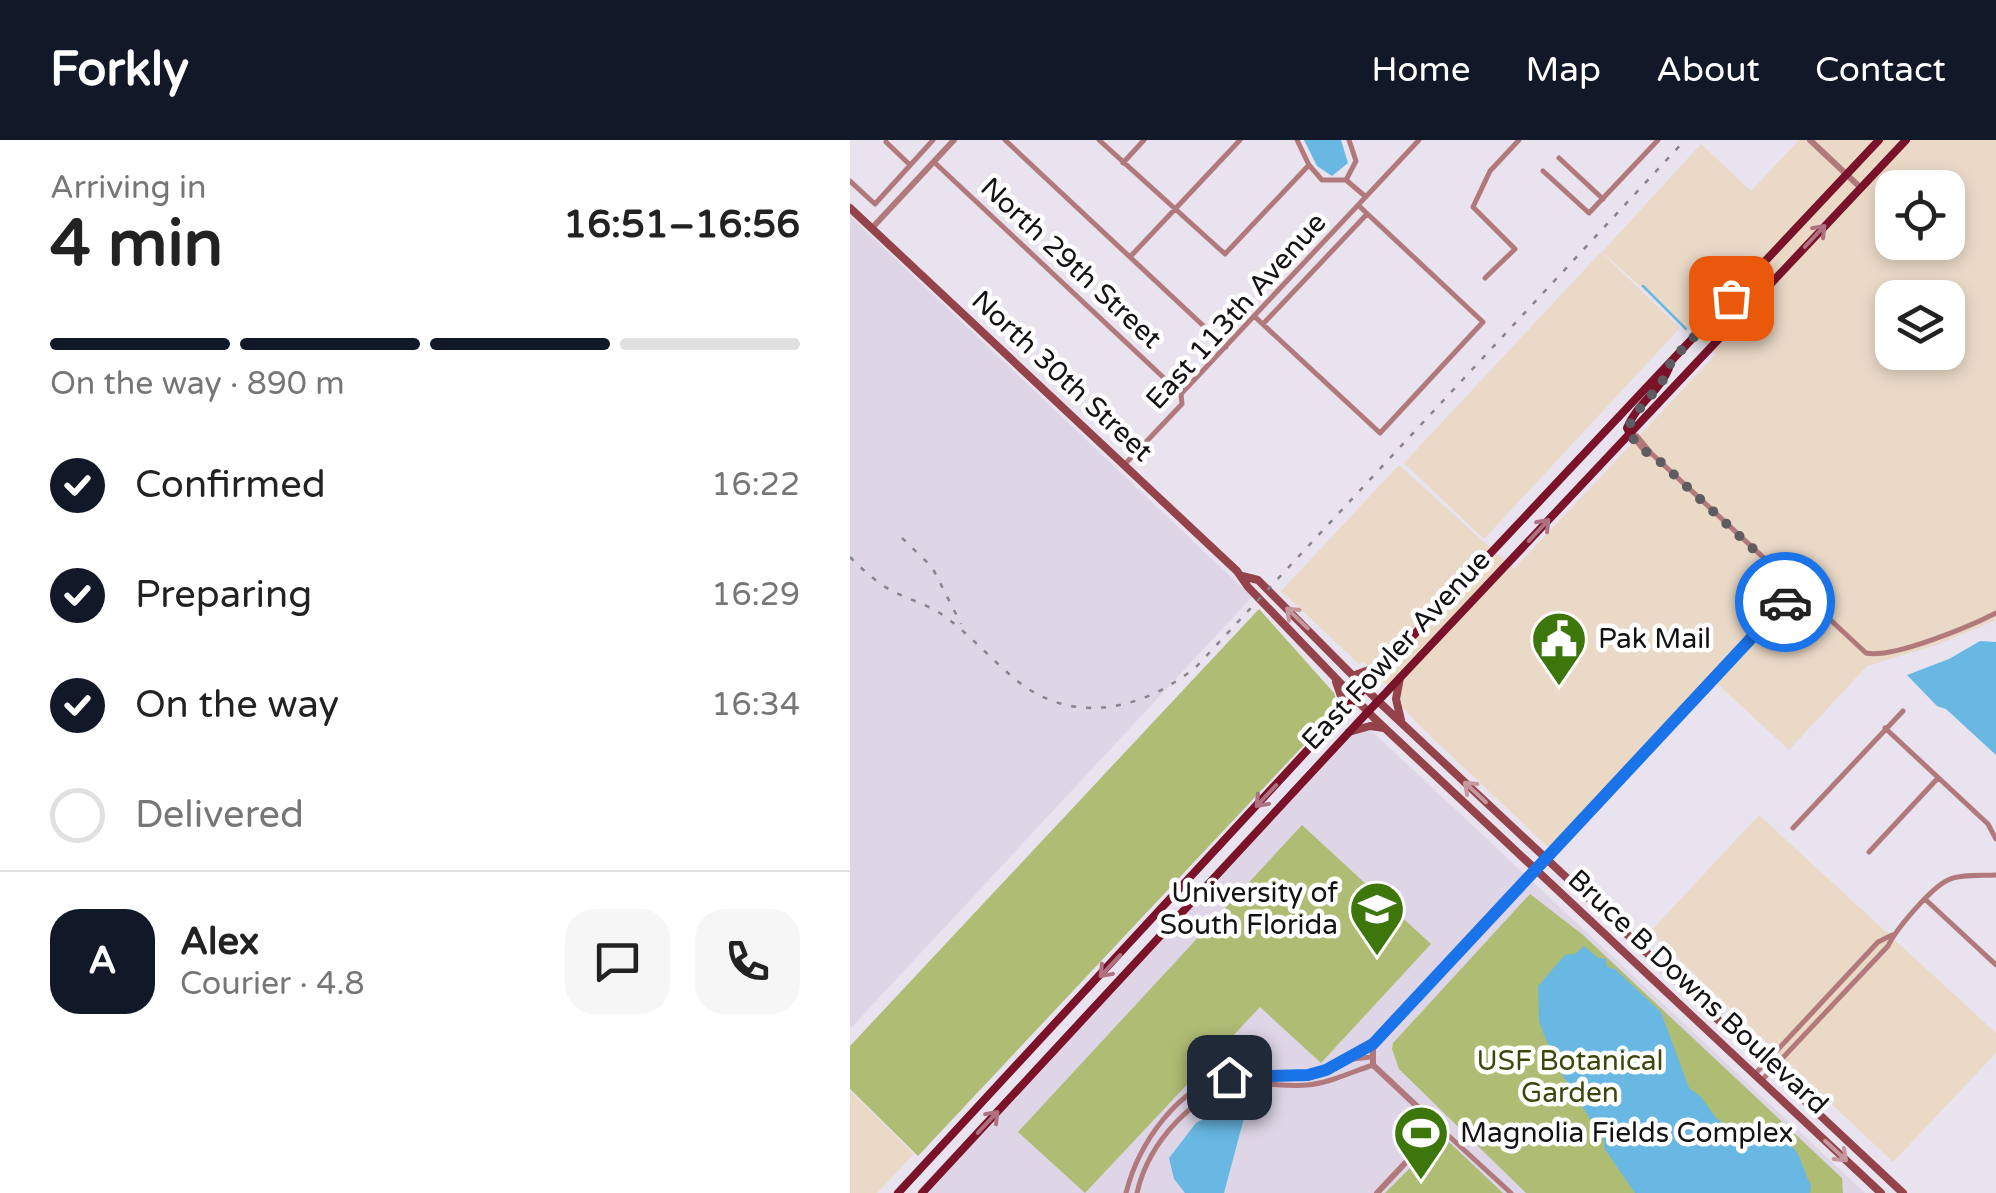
<!DOCTYPE html>
<html lang="en">
<head>
<meta charset="utf-8">
<style>
	body { margin:0; font-family:"Varela Round",sans-serif; background:#f6f6f6; color:#222; height:100vh; display:flex; flex-direction:column; font-size:38px; white-space:nowrap }
	* { box-sizing:border-box; margin:0 }
	p { font-size:32px; color:#767676 }
	.icon { flex:none; width:55px; height:55px; fill:none; stroke:currentColor; stroke-width:2; stroke-linecap:round; stroke-linejoin:round }
	.map { position:relative; flex:1; overflow:hidden }
	.sheet { display:flex; flex-direction:column; background:#fff; width:850px }
	.sheet>* { flex:none }
	.controls { position:absolute; left:1025px; top:30px; display:grid; gap:20px }
	.controls a { display:grid; place-items:center; width:90px; height:90px; border-radius:20px; background:#fff; box-shadow:0 5px 15px #0003; font-size:50px }
	.pin { position:absolute; display:grid; place-items:center; width:85px; height:85px; color:#fff; margin:-42px; border-radius:20px; box-shadow:0 5px 15px #0006 }
	.courier { position:absolute; display:grid; place-items:center; width:100px; height:100px; margin:-50px; border:8px solid #1a73e8; border-radius:50%; background:#fff; color:#222; box-shadow:0 2px 12px #0007 }
	.overview em { font-style:normal; font-weight:800 }
	.overview div { display:flex; flex-direction:column-reverse }
	.overview { display:flex; align-items:center; justify-content:space-between; height:170px; padding:0 50px }
	h1 { font-size:65px; font-weight:800; line-height:75px }
	.bar { display:grid; grid-template-columns:repeat(4,1fr); gap:15px 10px; align-content:center; height:120px; padding:0 50px }
	.bar i { height:12px; border-radius:8px; background:#e0e0e0 }
	.bar .active { background:#111827 }
	.bar p { grid-column:span 4 }
	.line { display:flex; align-items:center; gap:25px; padding:0 50px; border-top:2px solid #e0e0e0 }
	.line div { flex:1 }
	.round { display:grid; place-items:center; flex:none; width:105px; height:105px; border-radius:30px; background:#f6f6f6 }
	ol { padding:0 50px; list-style:none }
	li { display:flex; align-items:center; gap:30px; height:110px }
	li p { margin-inline-start:auto }
	li .icon { padding:10px; border-radius:50%; background:#111827; color:#fff; stroke-width:4 }
	li:last-child { color:#767676 }
	li i { width:55px; height:55px; border:5px solid #e0e0e0; border-radius:50% }
	header { display:flex; align-items:center; gap:60px; box-sizing:border-box; height:140px; padding:0 50px; background:#111827; color:#fff }
	header strong { font-size:48px }
	nav { display:flex; gap:55px; margin-inline-start:auto; font-size:35px }
	main { display:flex; flex:1; min-height:0 }
	.map>svg:first-child { display:block }
</style>
</head>
<body>
<header>
<strong>Forkly</strong>
<nav><a>Home</a><a>Map</a><a>About</a><a>Contact</a></nav>
</header>
<main>
<section class="sheet">
<div class="overview"><div><h1>4 min</h1><p>Arriving in</p></div><em>16:51–16:56</em></div>
<div class="bar"><i class="active"></i><i class="active"></i><i class="active"></i><i></i><p>On the way · 890 m</p></div>
<ol>
<li><svg class="icon" aria-label="check" viewBox="0 0 24 24"><path d="M5 12l5 5 9-10"/></svg>Confirmed<p>16:22</p></li>
<li><svg class="icon" aria-label="check" viewBox="0 0 24 24"><path d="M5 12l5 5 9-10"/></svg>Preparing<p>16:29</p></li>
<li><svg class="icon" aria-label="check" viewBox="0 0 24 24"><path d="M5 12l5 5 9-10"/></svg>On the way<p>16:34</p></li>
<li><i></i>Delivered</li>
</ol>
<div class="line" style="height:180px"><b class="round" style="background:#111827;color:#fff">A</b><div><b>Alex</b><p>Courier · 4.8</p></div><a class="round"><svg class="icon" aria-label="chat" viewBox="0 0 24 24"><path d="M4 5h16v11H9l-5 4z"/></svg></a><a class="round"><svg class="icon" aria-label="phone" viewBox="0 0 24 24"><path d="M5 4h4l2 5-3 2q2 4 5 5l2-3 5 2v4C11 20 4 13 5 4z"/></svg></a></div>
</section>
<div class="map">
<svg width="1146" height="1053" viewBox="0 0 1146 1053">
	<rect width="100%" height="100%" fill="#e8e3ee"/>
	<path fill="#ead9c7" fill-rule="evenodd" d="M949,0H1146V480L1089,504L1017,526L939,610L860,537L700,709L570,586L552,567L551,559L514,522L509,524L431,451L549,325L664,429L866,214L752,112L851,4L901,51ZM1042,48H1098V102H1042ZM1042,158H1098V212H1042Z
		M751,112L830,188L634,399L554,323Z
		M909,675L1146,893V913L1043,1022L800,792Z
		M0,951L64,1014L27,1053H0Z"/>
	<path fill="#ded6e7" d="M0,76L402,457L0,889Z
		M512,582L1015,1053H70Z"/>
	<path fill="#afbc74" d="M409,469L484,553L487,563L482,575L68,1016L0,949V906Z
		M452,685L581,804L471,923L410,867L235,1053L168,992Z
		M680,754L732,794L992,1038L993,1053H676L549,929L542,909L543,903Z
		M589,999L599,1002L653,1053H535Z"/>
	<path fill="#68b8e3" d="M454,0H491L498,23L482,36L467,26Z
		M1130,501L1146,502V615L1096,569L1087,566L1057,535L1099,519Z
		M734,806L748,818L756,819L757,827L765,829L811,872L839,948L851,957L866,978L902,1002L940,1003C951,1014 953,1031 961,1045L960,1053H785L754,1008V1001L713,936L694,895L689,881L688,846L715,815L725,814Z
		M391,959H402V970L394,978L374,1053H335L324,1039L319,1018L346,983Z"/>
	<g fill="none" stroke-linecap="round" stroke-linejoin="round">
		<path stroke="#68b8e3" stroke-width="2.5" d="M793,146L836,189"/>
		<path stroke="#b2797c" stroke-width="5" d="M155,0L376,207
			M249,0L375,114L459,25
			M447,0L459,25L472,40H496L516,57
			M36,2L60,25
			M709,18L753,59
			M84,22L331,254
			M273,23L294,0
			M693,31L739,73L808,0
			M496,40L506,21L499,0
			M0,41L25,64L83,0
			M280,117L390,0
			M635,138L665,109L623,67L640,31L669,0
			M404,176L530,293L633,182L508,65
			M413,184L517,74
			M780,294L797,314H802L1016,513C1042,519 1121,486 1146,473
			M780,294L787,296L802,314
			M275,324L332,264L331,254L569,0
			M1035,588L1138,684L1146,699
			M943,688L1053,571
			M1019,712L1088,638
			M696,718L947,450
			M1076,760L1146,825
			M494,920L521,917
			M905,934L1028,802L1042,795
			M911,941L1038,806C1046,789 1081,748 1098,740C1111,734 1131,736 1146,735
			M589,987L661,1053
			M562,1012L572,988L564,968
			M276,1053C288,1005 328,944 381,936C407,933 434,938 460,934C483,930 501,912 523,904
			M287,1053C298,1004 343,951 395,944C415,942 436,947 457,945C480,943 501,932 523,925"/>
		<path stroke="#b2797c" stroke-width="6" d="M960,0L1011,48
			M22,88L104,0
			M527,1053L589,987L523,925V904L696,718"/>
		<path stroke="#94434b" stroke-width="8" d="M0,68L387,431L398,447L524,578L1031,1053
			M392,436L408,440L528,561L1053,1053
			M505,535L538,523
			M550,538L546,559L551,580
			M486,542L492,559L489,577
			M499,592L520,586L534,588"/>
		<path stroke="#7a1329" stroke-width="8" d="M780,294L777,288C786,264 812,250 820,225
			M48,1053L574,484L1029,0
			M72,1053L514,576L1056,0"/>
		<path stroke="#87848b" stroke-width="2.5" stroke-dasharray="5 10" stroke-linecap="butt" d="M52,398L82,427L111,484
			M0,417C13,430 26,442 42,451C60,460 80,465 97,478C121,496 142,520 165,539C222,587 294,570 347,526L835,0"/>
	</g>
	<defs><path id="oneway-shaft" d="M-6 0H5M1.5-3L5.5 0L1.5 3" fill="none" stroke-width="1.6" stroke-linecap="round" stroke-linejoin="round" transform="scale(2.5)"/></defs>
	<g stroke="#af717f">
		<use href="#oneway-shaft" transform="translate(965 96) rotate(-47)"/>
		<use href="#oneway-shaft" transform="translate(689 390) rotate(-47)"/>
		<use href="#oneway-shaft" transform="translate(416 656) rotate(133)"/>
		<use href="#oneway-shaft" transform="translate(260 826) rotate(133)"/>
		<use href="#oneway-shaft" transform="translate(138 982) rotate(-47)"/>
	</g>
	<g stroke="#c4989c">
		<use href="#oneway-shaft" transform="translate(447 478) rotate(-136)"/>
		<use href="#oneway-shaft" transform="translate(625 652) rotate(-137)"/>
		<use href="#oneway-shaft" transform="translate(986 1011) rotate(43)"/>
	</g>
	<g fill="none" stroke-linecap="round" stroke-linejoin="round">
		<path stroke="#5e5b61" stroke-width="10" stroke-dasharray="0 18" d="M881,158L822,220L811,244L785,274L778,288C782,299 791,312 802,314L947,450L935,462"/>
		<path stroke="#1a73e8" stroke-width="12" d="M379,937L458,935L476,930L523,904L935,462"/>
	</g>
	<defs>
		<g id="civic-pin" transform="scale(2.875)"><path d="M0 17L-7.5 6A9.5 9.5 0 1 1 7.5 6Z" fill="#3d770c" stroke="#fff"/><path d="M-.6-6.5H3V-4.5H.6V-3L4-1V1h2V6H-6V1h2V-1L-.6-3ZM-1.2 2.5V6h2.4V2.5Z" fill="#fff"/></g>
		<g id="university-pin" transform="scale(2.875)"><path d="M0 17L-7.5 6A9.5 9.5 0 1 1 7.5 6Z" fill="#3d770c" stroke="#fff"/><path d="M0-5L7-2L0 1L-7-2ZM-4 1L0 2.5L4 1V4Q0 6-4 4Z" fill="#fff"/></g>
		<g id="stadium-pin" transform="scale(2.875)"><path d="M0 17L-7.5 6A9.5 9.5 0 1 1 7.5 6Z" fill="#3d770c" stroke="#fff"/><path d="M0-5a6.5 5 0 1 0 0 10a6.5 5 0 1 0 0-10ZM-3.5-1.8h7v3.6h-7Z" fill="#fff"/></g>
	</defs>
	<g fill-rule="evenodd">
		<use href="#civic-pin" x="709" y="499"/>
		<use href="#university-pin" x="527" y="769"/>
		<use href="#stadium-pin" x="571" y="993"/>
	</g>
	<g text-anchor="middle" dominant-baseline="central" stroke-width="9" stroke-linejoin="round" paint-order="stroke">
		<g font-size="28" fill="#141215" stroke="#fff">
			<text transform="translate(221 123) rotate(43)">North 29th Street</text>
			<text transform="translate(386 171) rotate(-48)">East 113th Avenue</text>
			<text transform="translate(212 236) rotate(43)">North 30th Street</text>
			<text transform="translate(546 510) rotate(-47)">East Fowler Avenue</text>
			<text transform="translate(848 852) rotate(43)">Bruce B Downs Boulevard</text>
		</g>
		<g font-size="28" fill="#141215" stroke="#fff" text-anchor="start">
			<text x="748" y="499">Pak Mail</text>
			<text x="488" y="753" text-anchor="end">University of<tspan x="488" dy="32">South Florida</tspan></text>
			<text x="610" y="993">Magnolia Fields Complex</text>
		</g>
		<g font-size="28" fill="#3f460c" stroke="#fff">
			<text x="720" y="921">USF Botanical<tspan x="720" dy="32">Garden</tspan></text>
		</g>
	</g>
</svg>
<div class="controls">
<a><svg class="icon" aria-label="locate" viewBox="0 0 24 24"><circle cx="12" cy="12" r="6"/><path d="M12 2v4M12 18v4M2 12h4M18 12h4"/></svg></a>
<a><svg class="icon" aria-label="layers" viewBox="0 0 24 24"><path d="M12 4l9 5-9 5-9-5zM3 14l9 5 9-5"/></svg></a>
</div>
<div class="pin" style="left:881px;top:158px;background:#ea580c"><svg class="icon" aria-label="bag" viewBox="0 0 24 24"><path d="M5 8h14l-1 12H6zM9 8a3 3 0 0 1 6 0"/></svg></div>
<div class="pin" style="left:379px;top:937px;background:#1f2937"><svg class="icon" aria-label="home" viewBox="0 0 24 24"><path d="M3 11l9-7 9 7M6 9v11h12V9"/></svg></div>
<div class="courier" style="left:935px;top:462px"><svg class="icon" aria-label="car" viewBox="0 0 24 24"><path d="M5 17H2v-5l4-1 3-4h7l3 4 3 1v5h-3M9 17h6M6 11h13"/><circle cx="7" cy="17" r="2"/><circle cx="17" cy="17" r="2"/></svg></div>
</div>
</main>
</body>
</html>
